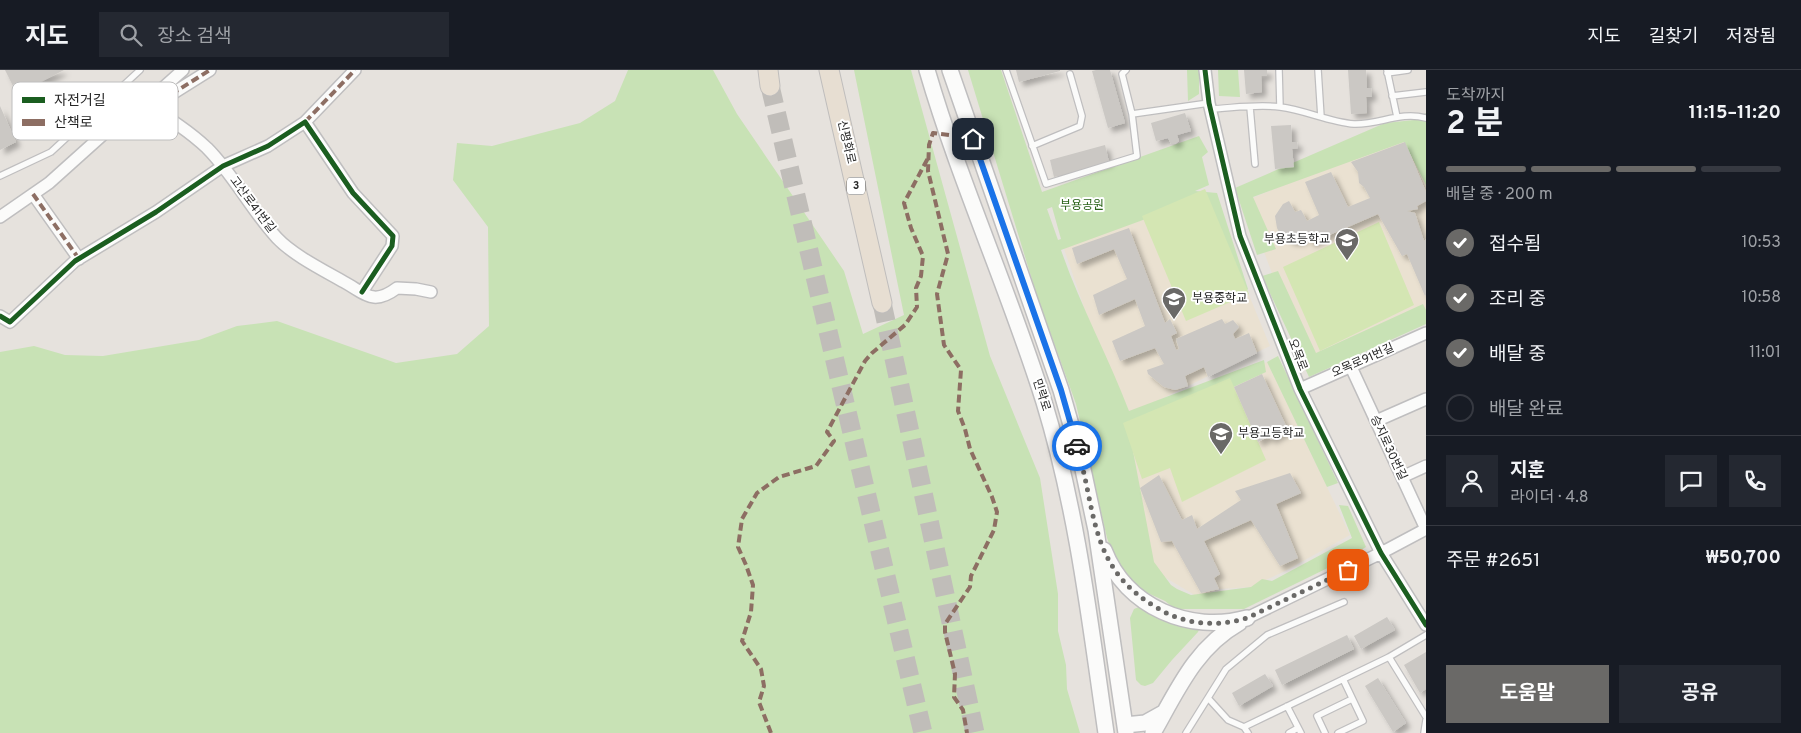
<!DOCTYPE html>
<html lang="ko">
<head>
<meta charset="utf-8">
<style>
	body { margin:0; font-family:Overpass,"Noto Sans KR",sans-serif; background:#242831; color:#f1f3f6; height:100vh; display:flex; flex-direction:column; font-size:19px; white-space:nowrap }
	* { box-sizing:border-box; margin:0 }
	p { font-size:16px; color:#9ea1a6 }
	.icon { flex:none; width:28px; height:28px; fill:none; stroke:currentColor; stroke-width:2; stroke-linecap:round; stroke-linejoin:round }
	.map { position:relative; flex:1; overflow:hidden }
	.details { display:flex; flex-direction:column; background:#171b24; width:375px }
	.details>* { flex:none }
	.pin { position:absolute; display:grid; place-items:center; width:42px; height:42px; color:#fff; margin:-21px; border-radius:10px; box-shadow:0 2px 8px #0006 }
	.courier { position:absolute; display:grid; place-items:center; width:50px; height:50px; margin:-25px; border:4px solid #1a73e8; border-radius:50%; background:#fff; color:#222; box-shadow:0 1px 6px #0007 }
	.summary em { font-style:normal; font-weight:700 }
	.summary div { display:flex; flex-direction:column-reverse }
	.summary { display:flex; align-items:center; justify-content:space-between; height:85px; padding:0 20px }
	h1 { font-size:32px; font-weight:700; line-height:38px }
	.bar { display:grid; grid-template-columns:repeat(4,1fr); gap:8px 5px; align-content:center; height:60px; padding:0 20px }
	.bar i { height:6px; border-radius:4px; background:#363941 }
	.bar .active { background:#6a6967 }
	.bar p { grid-column:span 4 }
	.line { display:flex; align-items:center; gap:12px; padding:0 20px; border-top:1px solid #363941 }
	.line div { flex:1 }
	.round { display:grid; place-items:center; flex:none; width:52px; height:52px; border-radius:0px; background:#242831 }
	ol { padding:0 20px; list-style:none }
	li { display:flex; align-items:center; gap:15px; height:55px }
	li p { margin-inline-start:auto }
	li .icon { padding:5px; border-radius:50%; background:#6a6967; color:#fff; stroke-width:4 }
	li:last-child { color:#9ea1a6 }
	li i { width:28px; height:28px; border:2px solid #363941; border-radius:50% }
	.button { display:flex; gap:10px; margin-top:auto; padding:10px 20px }
	.button a { flex:1; height:58px; border-radius:0px; background:#6a6967; color:#fff; font-size:20px; font-weight:700; line-height:58px; text-align:center }
	.button a+a { background:#242831; color:#f1f3f6 }
	header { display:flex; align-items:center; gap:30px; box-sizing:border-box; height:70px; padding:0 25px; background:#171b24; border-bottom:1px solid #363941 }
	header strong { font-size:24px }
	nav { display:flex; gap:28px; margin-inline-start:auto; font-size:18px }
	.search { width:350px; height:45px; background:#242831; display:flex; align-items:center; gap:12px; box-sizing:border-box; padding:0 18px; border-radius:0px; color:#9ea1a6; font-size:19px }
	main { display:flex; flex:1; min-height:0 }
	.map>svg:first-child { display:block }
</style>
</head>
<body>
<header>
<strong>지도</strong>
<div class="search"><svg class="icon" aria-label="search" viewBox="0 0 24 24"><circle cx="10" cy="10" r="6"/><path d="M15 15l6 6"/></svg>장소 검색</div>
<nav><a>지도</a><a>길찾기</a><a>저장됨</a></nav>
</header>
<main>
<div class="map">
<svg width="1426" height="663" viewBox="0 0 1426 663">
	<defs>
		<filter id="shadow"><feDropShadow dx="4.5" dy="4.5" stdDeviation="2.5" flood-color="#0004"/></filter>
	</defs>
	<rect width="100%" height="100%" fill="#e6e2dd"/>
	<path fill="#eae1d1" d="M1407,65L1426,103V251L1310,305L1245,131Z
		M1205,119L1270,276L1122,348L1062,173L1142,146Z
		M1267,292L1350,465L1285,501L1251,517L1219,519L1198,527L1161,505L1151,495L1123,353Z"/>
	<path fill="#c8e2b5" fill-rule="evenodd" d="M628,0H713L737,44L844,201L863,264L904,245L854,0H911L990,286L1040,408L1058,524V561L1066,595L1067,619L1080,663H0V282L34,276L65,285L103,286L199,270L237,256L277,251L396,293L457,284L489,256L488,157L453,110L457,73L492,76L580,53L615,31Z
		M968,0H1001L1042,122L1199,66L1208,82L1202,87L1209,115L1195,121L1217,123L1248,219L1235,232L1203,128L1061,180C1080,235 1108,286 1129,341L1264,290L1266,302L1130,365L1154,492L1171,515L1177,519L1191,525L1251,517L1262,509L1272,511L1352,468L1339,435L1348,436L1366,477L1346,489L1244,539H1175L1165,531L1141,520L1117,495L1107,468L1076,334L1037,226ZM1052,137L1061,169L1058,170L1047,139Z
		M1187,0H1199V24L1188,31Z
		M1218,0H1238L1240,27L1219,26Z
		M1426,43V115L1404,72L1253,127L1276,179L1257,185L1235,118L1385,53L1414,50Z
		M1278,201L1316,283L1423,234L1426,240V254L1309,307L1262,206Z
		M1278,286L1338,413L1327,417L1267,292Z
		M1139,537L1200,557L1198,562L1172,590L1153,613L1145,616L1141,615L1136,610L1130,548L1134,539Z"/>
	<path fill="#d4e6b3" d="M1205,119L1249,224L1186,251L1142,146Z
		M1379,152L1414,235L1320,281L1283,197Z
		M1230,308L1266,390L1182,432L1170,398L1142,409L1123,353Z"/>
	<path fill="#cbc8c4" filter="url(#shadow)" d="M5,0H64L17,24Z
		M1016,0H1060V1L1019,12Z
		M1096,0H1110L1125,53L1108,58L1092,1Z
		M1244,0H1267V6H1261L1262,22L1246,24Z
		M1348,0H1366L1367,18H1371L1372,27H1366L1367,43L1351,44Z
		M0,36L16,72L0,80Z
		M1185,43L1191,61L1177,65L1179,71L1175,74H1171L1168,68L1156,71L1151,53Z
		M1291,55L1292,72H1297L1298,78L1292,79L1294,97L1275,99L1271,56Z
		M1405,72L1426,122V131L1417,136L1418,139L1407,141L1415,143L1424,171L1426,169V225L1425,226L1407,184L1402,186L1378,144L1311,173L1305,161L1301,162L1305,169L1298,171H1292L1280,164L1277,158L1275,146L1283,134L1289,131L1295,142L1301,140L1307,151L1319,145L1305,112L1331,102L1348,137L1370,128L1364,117L1359,113L1358,102L1351,92Z
		M1105,75L1109,92L1054,107L1050,90Z
		M1129,158L1165,253L1170,249L1177,263L1171,266L1176,280L1179,279L1176,269L1222,249L1225,254L1233,250L1239,257L1233,264L1235,269L1249,263L1257,283L1208,307L1204,297L1185,306L1188,316L1175,320L1164,317L1148,304L1147,300L1164,294L1155,278L1120,291L1112,271L1145,256L1135,229L1099,245L1093,225L1127,209L1114,179L1077,194L1072,178Z
		M1262,304L1288,360L1271,370L1270,366L1258,372L1234,317Z
		M1290,403L1301,423L1276,434L1298,488L1280,496L1251,450L1204,471L1220,504L1214,508L1219,519L1201,523L1172,471L1161,472L1140,418L1159,405L1182,450L1192,445L1197,459L1241,430L1235,421Z
		M1387,547L1395,560L1361,579L1354,566Z
		M1347,565L1354,579L1282,615L1275,600Z
		M1426,582V619L1420,623L1404,595Z
		M1265,604L1273,616L1239,636L1232,623Z
		M1378,608L1406,653L1393,662L1365,616Z"/>
	<g fill="none" stroke-linecap="round" stroke-linejoin="round">
		<path stroke="#c0bdb9" stroke-width="19" stroke-dasharray="19 9" stroke-linecap="butt" d="M770,16L923,663
			M882,233L975,663"/>
		<g stroke="#bfbebf" stroke-width="8">
			<path id="service" d="M1006,0L1046,114L1137,86L1132,44L1209,33
				M1126,0L1122,4L1132,44
				M1279,0L1280,37
				M1318,0L1321,47
				M1387,0L1397,47
				M1387,3L1408,0
				M1392,26L1426,22
				M1250,37L1255,94
				M1211,39C1233,38 1257,34 1280,37C1305,40 1329,52 1354,54C1379,55 1400,41 1426,48
				M1032,76L1080,56L1082,46L1070,4
				M0,106L51,82L140,0
				M1389,587L1426,647
				M1208,628L1228,650L1244,657
				M1287,636L1301,663
				M1186,663L1226,599L1267,565L1344,532
				M1248,663L1244,657L1389,587L1426,565
				M1289,663L1298,658
				M1325,663L1317,646L1352,629
				M1338,663L1363,651L1343,609
				M1424,663L1426,650"/>
		</g>
		<g stroke="#bfbebf" stroke-width="14">
			<path id="minor" d="M1205,0L1209,33L1240,166L1300,319L1381,483L1426,555
				M143,32L155,25L183,0
				M151,37L210,0
				M305,52L355,0
				M33,124L79,189
				M0,147L49,113L127,43L143,32C165,46 188,60 207,78C234,105 251,140 277,168C293,185 323,200 344,212C366,224 373,236 397,218L416,219L431,222
				M0,246L10,252L75,191L156,142L223,96L268,76L305,52L353,123L393,166L392,176L362,222
				M1351,297L1426,459
				M1300,319L1426,263
				M1376,351L1426,329
				M1402,407L1426,396
				M1247,548L1381,483L1426,459"/>
		</g>
		<g stroke="#bfbebf" stroke-width="18">
			<path id="secondary" d="M927,0C960,113 1009,220 1044,332C1077,440 1090,552 1106,663
				M950,0L1061,320L1081,390L1096,460L1126,663
				M1104,480C1126,537 1190,564 1247,548
				M1125,655L1145,653L1163,643
				M1153,663C1177,621 1195,578 1239,553"/>
		</g>
		<g stroke="#bfbdbc" stroke-width="21">
			<path id="trunk" d="M768,0L770,16
				M829,0L882,233"/>
		</g>
		<use href="#service" stroke="#fbfbfa" stroke-width="5.5"/>
		<use href="#minor" stroke="#fbfbfa" stroke-width="11"/>
		<use href="#secondary" stroke="#fbfbfa" stroke-width="15"/>
		<use href="#trunk" stroke="#e7ded2" stroke-width="19"/>
		<path stroke="#8d6e63" stroke-width="4" stroke-dasharray="8 4" stroke-linecap="butt" d="M151,37L210,0
			M305,52L355,0
			M949,65L933,63L929,75L928,101L948,184L937,224L944,275L961,300L958,341L965,359L970,379L992,427L997,442L994,460L971,506L970,517L945,554V562L955,604L954,627L963,640L967,663
			M33,124L79,189
			M771,663L759,632L764,616L761,599L742,571L751,542L753,515L746,495L738,477L742,449L757,423L779,407L816,396L834,371L827,362L865,291L872,283L905,255L917,237L916,218L921,206L923,186L911,158L904,133L928,88"/>
		<g stroke="#fff" stroke-width="8">
			<path id="cycleway" d="M1205,0L1209,33L1240,166L1300,319L1381,483L1426,555
				M0,246L10,252L75,191L156,142L223,96L268,76L305,52L353,123L393,166L392,176L362,222"/>
		</g>
		<use href="#cycleway" stroke="#1b5e20" stroke-width="5"/>
	</g>
	<g fill="none" stroke-linecap="round" stroke-linejoin="round">
		<path stroke="#6a6967" stroke-width="5" stroke-dasharray="0 9" d="M1077,376C1097,444 1089,499 1159,539C1186,555 1217,557 1247,548L1348,500"/>
		<path stroke="#1a73e8" stroke-width="6" d="M973,69L1061,320L1077,376"/>
	</g>
	<defs>
		<g id="school-pin" transform="scale(1.25)"><path d="M0 17L-7.5 6A9.5 9.5 0 1 1 7.5 6Z" fill="#6a6967" stroke="#fff"/><path d="M0-5L7-2L0 1L-7-2ZM-4 1L0 2.5L4 1V4Q0 6-4 4Z" fill="#fff"/></g>
	</defs>
	<g fill-rule="evenodd">
		<use href="#school-pin" x="1347" y="170"/>
		<use href="#school-pin" x="1174" y="229"/>
		<use href="#school-pin" x="1221" y="364"/>
	</g>
	<g text-anchor="middle" dominant-baseline="central" stroke-width="4" stroke-linejoin="round" paint-order="stroke">
		<rect fill="#fff" stroke="#686868" stroke-width="1" x="847" y="107.5" width="18" height="17" rx="4"/>
		<g font-size="11" font-weight="bold" fill="#282828">
			<text x="856" y="116">3</text>
		</g>
		<g font-size="12" fill="#282828" stroke="#fff">
			<text transform="translate(846 72) rotate(77)">신평화로</text>
			<text transform="translate(252 135) rotate(53)">고산로41번길</text>
			<text transform="translate(1297 285) rotate(69)">오목로</text>
			<text transform="translate(1363 291) rotate(-24)">오목로91번길</text>
			<text transform="translate(1041 325) rotate(72)">민락로</text>
			<text transform="translate(1388 378) rotate(65)">승지로30번길</text>
		</g>
		<g font-size="12" fill="#2a6319" stroke="#fff">
			<text x="1082" y="136">부용공원</text>
		</g>
		<g font-size="12" fill="#282828" stroke="#fff" text-anchor="start">
			<text x="1330" y="170" text-anchor="end">부용초등학교</text>
			<text x="1192" y="229">부용중학교</text>
			<text x="1238" y="364">부용고등학교</text>
		</g>
	</g>
	<rect x="12" y="12" width="166" height="58" rx="8" fill="#fff" stroke="#bebebe" stroke-width="1"/>
	<rect x="22" y="27" width="23" height="6" fill="#1b5e20"/>
	<rect x="22" y="49" width="23" height="7" fill="#8d6e63"/>
	<g font-size="14" fill="#282828">
		<text x="54" y="35">자전거길</text>
		<text x="54" y="57">산책로</text>
	</g>
</svg>
<div class="pin" style="left:1348px;top:500px;background:#ea580c"><svg class="icon" aria-label="bag" viewBox="0 0 24 24"><path d="M5 8h14l-1 12H6zM9 8a3 3 0 0 1 6 0"/></svg></div>
<div class="pin" style="left:973px;top:69px;background:#1f2937"><svg class="icon" aria-label="home" viewBox="0 0 24 24"><path d="M3 11l9-7 9 7M6 9v11h12V9"/></svg></div>
<div class="courier" style="left:1077px;top:376px"><svg class="icon" aria-label="car" viewBox="0 0 24 24"><path d="M5 17H2v-5l4-1 3-4h7l3 4 3 1v5h-3M9 17h6M6 11h13"/><circle cx="7" cy="17" r="2"/><circle cx="17" cy="17" r="2"/></svg></div>
</div>
<section class="details">
<div class="summary"><div><h1>2 분</h1><p>도착까지</p></div><em>11:15–11:20</em></div>
<div class="bar"><i class="active"></i><i class="active"></i><i class="active"></i><i></i><p>배달 중 · 200 m</p></div>
<ol>
<li><svg class="icon" aria-label="check" viewBox="0 0 24 24"><path d="M5 12l5 5 9-10"/></svg>접수됨<p>10:53</p></li>
<li><svg class="icon" aria-label="check" viewBox="0 0 24 24"><path d="M5 12l5 5 9-10"/></svg>조리 중<p>10:58</p></li>
<li><svg class="icon" aria-label="check" viewBox="0 0 24 24"><path d="M5 12l5 5 9-10"/></svg>배달 중<p>11:01</p></li>
<li><i></i>배달 완료</li>
</ol>
<div class="line" style="height:90px"><a class="round"><svg class="icon" aria-label="person" viewBox="0 0 24 24"><circle cx="12" cy="8" r="4"/><path d="M4 21q1-7 8-7t8 7"/></svg></a><div><b>지훈</b><p>라이더 · 4.8</p></div><a class="round"><svg class="icon" aria-label="chat" viewBox="0 0 24 24"><path d="M4 5h16v11H9l-5 4z"/></svg></a><a class="round"><svg class="icon" aria-label="phone" viewBox="0 0 24 24"><path d="M5 4h4l2 5-3 2q2 4 5 5l2-3 5 2v4C11 20 4 13 5 4z"/></svg></a></div>
<div class="line" style="height:65px"><div>주문 #2651</div><b>₩50,700</b></div>
<div class="button"><a>도움말</a><a>공유</a></div>
</section>
</main>
</body>
</html>
